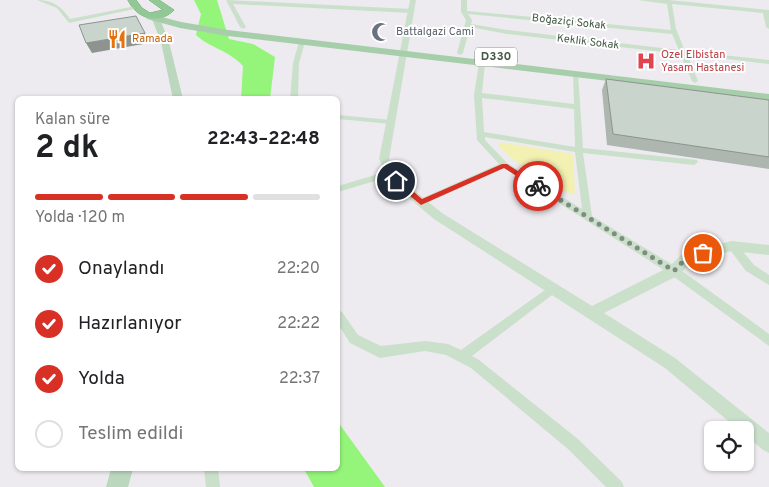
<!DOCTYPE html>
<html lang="tr">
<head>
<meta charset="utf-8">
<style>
	body { margin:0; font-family:Overpass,sans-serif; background:#f2f2f2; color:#202124; height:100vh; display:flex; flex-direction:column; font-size:19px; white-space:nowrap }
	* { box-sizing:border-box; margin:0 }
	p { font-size:16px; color:#757577 }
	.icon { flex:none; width:28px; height:28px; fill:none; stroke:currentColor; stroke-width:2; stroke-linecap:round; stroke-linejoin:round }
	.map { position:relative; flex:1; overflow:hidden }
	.drawer { position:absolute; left:15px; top:96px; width:325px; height:375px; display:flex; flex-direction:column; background:#fff; border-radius:8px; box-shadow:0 1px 4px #0004 }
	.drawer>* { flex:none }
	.buttons { position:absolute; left:704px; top:421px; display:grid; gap:10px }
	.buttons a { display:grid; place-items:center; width:50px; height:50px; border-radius:8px; background:#fff; box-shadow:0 1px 4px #0004; font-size:25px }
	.pin { position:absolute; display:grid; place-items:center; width:42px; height:42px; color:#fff; margin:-21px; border:2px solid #fff; border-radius:50%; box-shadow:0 1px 5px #0007 }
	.courier { position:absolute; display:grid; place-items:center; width:50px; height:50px; margin:-25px; border:4px solid #d93025; border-radius:50%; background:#fff; color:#222; box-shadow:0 1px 6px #0007 }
	.summary em { font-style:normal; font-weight:700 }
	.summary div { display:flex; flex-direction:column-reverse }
	.summary { display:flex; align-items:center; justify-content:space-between; height:85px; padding:0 20px }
	h1 { font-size:32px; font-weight:700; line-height:38px }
	.bar { display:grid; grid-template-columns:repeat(4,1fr); gap:8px 5px; align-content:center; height:60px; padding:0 20px }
	.bar i { height:6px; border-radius:4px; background:#e0e0e0 }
	.bar .current { background:#d93025 }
	.bar p { grid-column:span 4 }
	ol { padding:0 20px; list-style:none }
	li { display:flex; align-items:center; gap:15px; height:55px }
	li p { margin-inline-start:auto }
	li .icon { padding:5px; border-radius:50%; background:#d93025; color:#fff; stroke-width:4 }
	li:last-child { color:#757577 }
	li i { width:28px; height:28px; border:2px solid #e0e0e0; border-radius:50% }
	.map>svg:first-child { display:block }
</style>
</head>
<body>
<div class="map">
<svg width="769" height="487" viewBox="0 0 769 487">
	<rect width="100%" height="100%" fill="#edebef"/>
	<path fill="#f3f1b2" d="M499,142L573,154L575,194C560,195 511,159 499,147Z"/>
	<path fill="#94f57a" d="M194,0H217L229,39L253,44L275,57L270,99H241L243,66C230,51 210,48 196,35L201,14Z
		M338,422L385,487H314L304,469H338Z"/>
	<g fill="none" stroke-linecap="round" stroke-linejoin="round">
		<g stroke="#68ad6f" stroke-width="1">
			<path id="trunk" d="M128,0H136L142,8L150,13L163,10L149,0H159L174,10C158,26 136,18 128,0Z"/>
		</g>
		<path fill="#cae0cb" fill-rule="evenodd" d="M37,0C53,0 62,7 70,19L136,6L139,8L69,23L57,8Z
			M226,0L411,9L414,11L411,13L233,4L246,27L243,29L240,27Z
			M461,0H467V11L671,30L667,4L638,0H669L769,10V29L766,27L763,13L672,4L676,29L685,51L769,60V64L687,54L698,81L695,83L692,81L680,54L507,34L470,27L463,53L460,55L457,53L466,20L461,12ZM468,14L672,34L679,50L507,30L471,24L472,20Z
			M302,40L305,42L299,63L298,99H290L293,63L299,42Z
			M482,61L485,63L482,93L574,104L573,74L578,73L583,148L697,160L698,162L694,165L583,153L592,216L678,268L769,334V346L670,274L504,168L424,204H418L416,202L418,200L499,164L477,140L474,95L479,63ZM482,98L574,109L575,147L484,132ZM485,137L575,152L582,209L507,163L485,140Z
			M338,115L391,120L395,122L391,124L338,119Z
			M392,170L396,173L395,175L338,192V186Z
			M732,242L736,243L754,265L769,275V285L746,271L727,246L728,243Z
			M552,285L556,286L557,289L556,292L472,356L479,360L578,439L622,482L624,487H606L568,449L471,368L446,355L425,351L380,358L350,343L338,324V310L342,312L358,335L381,346L425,341L448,344L461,350Z
			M204,469H218L220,487H206Z"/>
		<path fill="#cae0cb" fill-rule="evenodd" d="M410,0H416L389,159L400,179L442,213L592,306L669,267L684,252L732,241L769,245V255L732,251L693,260L679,275L604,313L675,358L769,433V453L763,450L745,435V430H739L665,368L434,219L392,184L379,159Z"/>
		<path fill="#bbd7be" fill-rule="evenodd" d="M153,17L160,19L169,42L183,99H173L161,42L152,19Z
			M111,469H133L128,487H106Z"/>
		<path fill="#a7ceaa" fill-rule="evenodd" d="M150,14L181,22L228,30L769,94V100L228,36L180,28L147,19V15Z"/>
		<use href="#trunk" fill="#92c896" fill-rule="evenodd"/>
	</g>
	<path fill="#adb6af" d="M606,79L769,100V169L607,145L602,90Z"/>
	<path fill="#8d948f" d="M145,33L149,43L92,53L86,43Z"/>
	<path fill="#c9d4cc" stroke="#8d948f" d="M136,16L145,33L86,43L79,25Z
		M606,79L769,100V157L613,134Z"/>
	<path fill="#d93025" d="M502,164H507L541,186L535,188L504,168L421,205L392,181L399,179L422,199Z"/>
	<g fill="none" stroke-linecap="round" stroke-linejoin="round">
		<path stroke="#7e8d7f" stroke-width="5" stroke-dasharray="0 9" d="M538,186L674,271L688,256L703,253"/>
	</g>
	<defs>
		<g id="mosque-bare" transform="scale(1.5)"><path d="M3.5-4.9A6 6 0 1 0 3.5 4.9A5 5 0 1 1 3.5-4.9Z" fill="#6b7280" stroke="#fff" stroke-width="2.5" paint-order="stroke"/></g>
		<g id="restaurant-bare" transform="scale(1.5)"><path d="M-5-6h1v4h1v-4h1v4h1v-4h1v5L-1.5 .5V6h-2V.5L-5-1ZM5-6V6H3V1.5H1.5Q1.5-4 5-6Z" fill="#e8710a" stroke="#fff" stroke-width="2.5" paint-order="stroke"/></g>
		<g id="hospital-bare" transform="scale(1.5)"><path d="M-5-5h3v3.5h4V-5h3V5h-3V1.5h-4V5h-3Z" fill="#e0444e" stroke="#fff" stroke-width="2.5" paint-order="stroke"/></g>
	</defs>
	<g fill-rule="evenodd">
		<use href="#mosque-bare" x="381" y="32"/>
		<use href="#restaurant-bare" x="117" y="39"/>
		<use href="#hospital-bare" x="646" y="61"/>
	</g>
	<g text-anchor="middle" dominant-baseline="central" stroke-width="4" stroke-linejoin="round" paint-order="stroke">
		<g font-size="11" fill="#425a43" stroke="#fff">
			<text transform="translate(569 22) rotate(6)">Boğaziçi Sokak</text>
			<text transform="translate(588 42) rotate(7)">Keklik Sokak</text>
		</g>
		<g font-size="11" fill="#5b616d" stroke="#fff" text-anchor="start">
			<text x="396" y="32">Battalgazi Cami</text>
		</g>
		<g font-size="11" fill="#c56008" stroke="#fff" text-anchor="start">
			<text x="132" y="39">Ramada</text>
		</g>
		<g font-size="11" fill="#be3a42" stroke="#fff" text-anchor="start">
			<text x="661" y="55">Ozel Elbistan<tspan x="661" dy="13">Yasam Hastanesi</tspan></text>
		</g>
		<rect fill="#fff" stroke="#7b8c7b" stroke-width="1" x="475" y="47.5" width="42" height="19" rx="4"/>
		<g font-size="12" font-weight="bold" fill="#425a43">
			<text x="496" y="57">D330</text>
		</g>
	</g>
</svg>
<div class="buttons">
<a><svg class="icon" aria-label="locate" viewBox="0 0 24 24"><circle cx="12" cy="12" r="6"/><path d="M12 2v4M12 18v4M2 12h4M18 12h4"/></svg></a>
</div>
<div class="pin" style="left:703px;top:253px;background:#ea580c"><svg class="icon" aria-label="bag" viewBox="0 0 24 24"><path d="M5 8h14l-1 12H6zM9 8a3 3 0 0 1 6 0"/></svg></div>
<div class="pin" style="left:396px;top:181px;background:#1f2937"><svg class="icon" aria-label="home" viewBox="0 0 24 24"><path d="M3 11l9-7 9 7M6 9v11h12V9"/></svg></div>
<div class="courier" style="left:538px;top:186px"><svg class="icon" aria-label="bike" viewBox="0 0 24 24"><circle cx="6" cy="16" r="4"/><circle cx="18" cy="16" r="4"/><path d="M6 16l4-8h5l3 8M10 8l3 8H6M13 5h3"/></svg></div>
<section class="drawer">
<div class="summary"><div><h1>2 dk</h1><p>Kalan süre</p></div><em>22:43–22:48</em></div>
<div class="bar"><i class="current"></i><i class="current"></i><i class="current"></i><i></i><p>Yolda · 120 m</p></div>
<ol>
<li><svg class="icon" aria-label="check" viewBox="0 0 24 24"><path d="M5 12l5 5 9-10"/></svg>Onaylandı<p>22:20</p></li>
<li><svg class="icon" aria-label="check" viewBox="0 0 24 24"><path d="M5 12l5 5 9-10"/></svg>Hazırlanıyor<p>22:22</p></li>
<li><svg class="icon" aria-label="check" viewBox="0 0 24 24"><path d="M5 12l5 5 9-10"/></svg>Yolda<p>22:37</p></li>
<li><i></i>Teslim edildi</li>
</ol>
</section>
</div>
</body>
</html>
